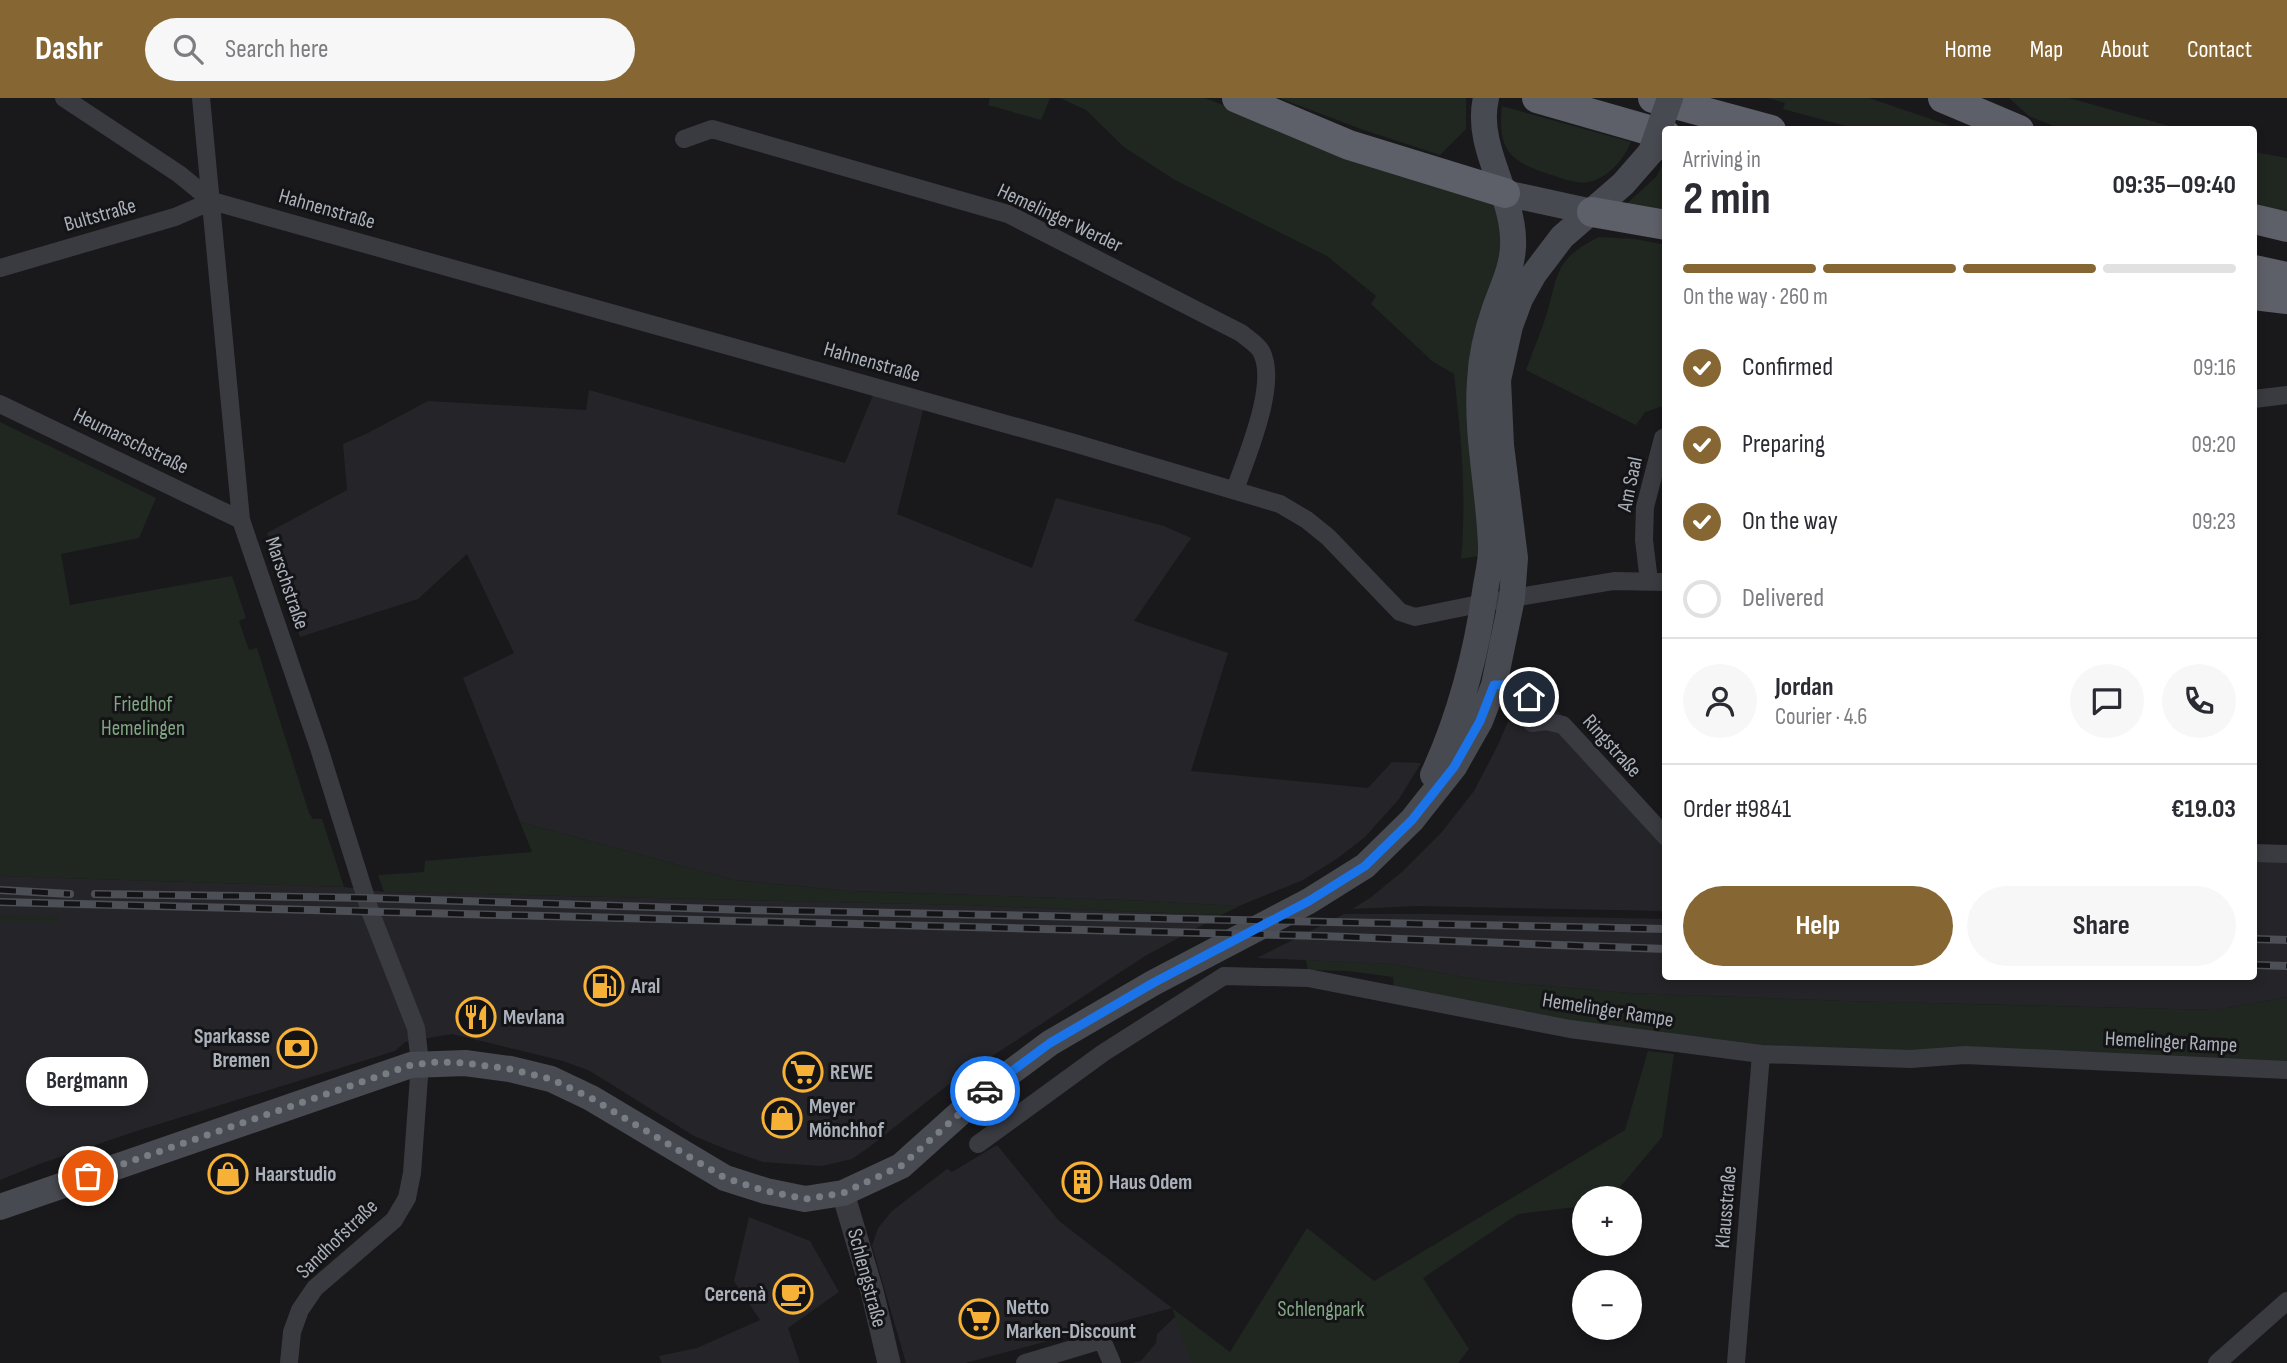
<!DOCTYPE html>
<html lang="en">
<head>
<meta charset="utf-8">
<style>
	body { margin:0; font-family:"Sofia Sans Condensed",sans-serif; background:#f7f7f7; color:#2b2b33; height:100vh; display:flex; flex-direction:column; font-size:26px; white-space:nowrap }
	* { box-sizing:border-box; margin:0 }
	p { font-size:23px; color:#7c7c81 }
	.icon { flex:none; width:38px; height:38px; fill:none; stroke:currentColor; stroke-width:2; stroke-linecap:round; stroke-linejoin:round }
	.map { position:relative; flex:1; overflow:hidden }
	.details { position:absolute; left:1662px; top:28px; width:595px; height:854px; display:flex; flex-direction:column; background:#fff; border-radius:7px; box-shadow:0 4px 10px #0003 }
	.details>* { flex:none }
	.buttons { position:absolute; left:1572px; top:1088px; display:grid; gap:14px }
	.buttons a { display:grid; place-items:center; width:70px; height:70px; border-radius:50%; background:#fff; box-shadow:0 4px 10px #0003; font-size:35px }
	.pin { position:absolute; display:grid; place-items:center; width:60px; height:60px; color:#fff; margin:-30px; border:4px solid #fff; border-radius:50%; box-shadow:0 2px 7px #0007 }
	.courier { position:absolute; display:grid; place-items:center; width:70px; height:70px; margin:-35px; border:5px solid #1a73e8; border-radius:50%; background:#fff; color:#222; box-shadow:0 2px 9px #0007 }
	.bubble { position:absolute; height:49px; border-radius:24px; background:#fff; box-shadow:0 4px 10px #0003; font-size:23px; font-weight:700; line-height:49px; text-align:center }
	.head em { font-style:normal; font-weight:700 }
	.head div { display:flex; flex-direction:column-reverse }
	.head { display:flex; align-items:center; justify-content:space-between; height:119px; padding:0 21px }
	h1 { font-size:46px; font-weight:700; line-height:52px }
	.bar { display:grid; grid-template-columns:repeat(4,1fr); gap:10px 7px; align-content:center; height:84px; padding:0 21px }
	.bar i { height:9px; border-radius:5px; background:#e1e1e2 }
	.bar .current { background:#866734 }
	.bar p { grid-column:span 4 }
	.line { display:flex; align-items:center; gap:18px; padding:0 21px; border-top:2px solid #e1e1e2 }
	.line div { flex:1 }
	.round { display:grid; place-items:center; flex:none; width:74px; height:74px; border-radius:37px; background:#f7f7f7 }
	ol { padding:0 21px; list-style:none }
	li { display:flex; align-items:center; gap:21px; height:77px }
	li p { margin-inline-start:auto }
	li .icon { padding:7px; border-radius:50%; background:#866734; color:#fff; stroke-width:4 }
	li:last-child { color:#7c7c81 }
	li i { width:38px; height:38px; border:4px solid #e1e1e2; border-radius:50% }
	.primary-button { display:flex; gap:14px; margin-top:auto; padding:14px 21px }
	.primary-button a { flex:1; height:80px; border-radius:42px; background:#866734; color:#fff; font-size:28px; font-weight:700; line-height:80px; text-align:center }
	.primary-button a+a { background:#f7f7f7; color:#2b2b33 }
	header { display:flex; align-items:center; gap:42px; box-sizing:border-box; height:98px; padding:0 35px; background:#866734; color:#fff }
	header strong { font-size:33px }
	nav { display:flex; gap:38px; margin-inline-start:auto; font-size:24px }
	.search { width:490px; height:63px; background:#f7f7f7; display:flex; align-items:center; gap:18px; box-sizing:border-box; padding:0 24px; border-radius:38px; color:#7c7c81; font-size:26px }
	.map>svg:first-child { display:block }
</style>
</head>
<body>
<header>
<strong>Dashr</strong>
<div class="search"><svg class="icon" aria-label="search" viewBox="0 0 24 24"><circle cx="10" cy="10" r="6"/><path d="M15 15l6 6"/></svg>Search here</div>
<nav><a>Home</a><a>Map</a><a>About</a><a>Contact</a></nav>
</header>
<div class="map">
<svg width="2287" height="1265" viewBox="0 0 2287 1265">
	<rect width="100%" height="100%" fill="#19191c"/>
	<path fill="#252529" d="M876,290L925,304L897,416L1032,470L1056,400L1164,428L1191,440L1134,523L1228,555L1191,673L1368,690L1392,664L1421,665L1399,701L1365,739L1338,760L1303,782L1239,808L1127,802L850,793L734,782L520,724L463,580L514,555L467,456L418,501L300,539L267,435L347,392L343,346L366,336L428,303L586,312L589,292L845,365Z
		M1527,580L1666,729V813L1417,808L1352,811L1370,800L1403,773L1441,735L1474,693L1497,649Z
		M2254,757L2287,758V899L2216,912L1845,903L1630,895L1487,883L1391,866L1257,860L1344,816H1430L1666,821V878H2254Z
		M0,778L344,789L384,794L962,807L1221,817L1145,858L948,987L868,1050L852,1061L822,1068L763,1064L728,1052L694,1038L590,973L563,963L452,936L405,944L395,953L143,1031L42,1065L0,1082Z
		M997,1047L1059,1123L1172,1210L965,1265H906L872,1148L878,1130L892,1113L947,1071L952,1074Z
		M749,1119L810,1143L839,1194L788,1230L800,1265H662L659,1258L697,1250L760,1222L734,1183Z
		M1175,1219L1220,1265H1132L1141,1263L1156,1245L1157,1236Z"/>
	<path fill="#1f2720" d="M990,0H1050L1041,22L988,7Z
		M1060,0H1205L1343,54L1494,107L1504,144L1483,457L1461,461C1467,398 1461,338 1454,276L1432,263L1371,206L1376,198L1327,158L1175,82L1124,49L1086,12Z
		M1279,0H1466V31L1440,57L1361,31Z
		M1767,0H1869L1960,31H1857L1783,11L1785,5Z
		M2009,0H2069L2180,31H2061L2029,18Z
		M1502,8L1631,44C1623,62 1609,79 1589,84C1579,87 1561,80 1552,77C1511,64 1497,53 1502,8Z
		M2254,54L2287,60V117L2254,106Z
		M1666,57V117L1622,110L1657,78Z
		M1599,139L1635,141L1666,147V307L1645,314L1636,327L1526,272C1533,253 1541,234 1547,215C1559,172 1556,161 1599,139Z
		M0,324L156,400L139,440L61,456L70,507L232,478L246,520L239,523L249,552L257,550L309,715L313,721H322L344,789L0,778Z
		M520,724L734,782L850,793L1127,802L1239,808L1221,817L962,807L384,794L378,777L424,774L425,763L532,754Z
		M0,817L58,818L60,823H0Z
		M1306,862L1391,866L1487,883L1630,895L1845,903L2216,912L2287,899V965L1762,948L1580,926L1394,889L1393,879L1348,873L1308,872Z
		M1648,953L1674,956L1662,1039L1610,1101H1584V1108L1518,1116L1423,1180L1469,1251L1458,1265H1192L1172,1210L1230,1254L1307,1130L1374,1183L1625,1032Z"/>
	<g fill="none" stroke-linecap="round" stroke-linejoin="round">
		<path stroke="#3a3b41" stroke-width="18" d="M64,0L179,76L212,103L1074,345L1280,406L1307,422L1328,439L1400,514L1415,519L1484,505L1614,483L1666,484
			M201,0L241,422L319,650L370,813L416,930L420,965L412,1075L407,1100L394,1122L315,1190L300,1212L292,1234L289,1265
			M684,41L712,31L1008,116L1241,235C1247,240 1257,246 1261,253C1279,285 1246,359 1235,392
			M0,170L175,119L212,103
			M2254,301L2287,297
			M0,306L241,422
			M1649,483L1644,442L1645,409L1663,340
			M1494,587H1517L1526,592L1532,625L1546,623L1563,627L1666,739
			M2254,755L2287,756
			M978,1046L1103,955L1224,878L1308,880L1570,931L1761,956L1911,961L1965,957L2287,972
			M1025,1265L1102,1242L1112,1265
			M1736,1265L1761,956
			M2217,1265L2287,1203"/>
		<path stroke="#3a3b41" stroke-width="23" d="M843,1095L872,1193L889,1265"/>
		<path stroke="#484a51" stroke-width="26" d="M1505,95L1592,114
			M1433,677C1460,618 1476,557 1485,494C1487,479 1492,462 1491,447C1489,392 1476,337 1480,283C1481,258 1487,233 1495,210C1502,190 1512,171 1513,149C1516,98 1474,50 1486,0
			M0,1109L411,967L465,965L510,971L551,981L591,1000L725,1080L766,1093L805,1101L843,1095L901,1068L979,998L1050,945L1153,885L1309,803L1365,768L1412,722L1454,669L1480,623L1494,587L1512,500L1515,460L1501,347L1498,282L1510,228L1520,201L1534,176L1562,139L1623,86L1651,54"/>
		<path stroke="#5e6069" stroke-width="30" d="M1237,0L1349,47L1505,95
			M1537,0L1666,37
			M1653,0L1771,32
			M1943,0L2019,32
			M1592,114L1666,127
			M2254,121L2287,129
			M2254,172L2287,179
			M2254,197L2287,201"/>
		<g stroke="#4d4f56" stroke-width="8">
			<path id="rail" d="M0,792L70,796
				M95,796L367,800L750,812L1666,831
				M0,804L1321,838L1666,851
				M2254,841L2287,842
				M2254,867L2287,868"/>
		</g>
		<use href="#rail" stroke="#141417" stroke-width="5" stroke-dasharray="16" stroke-linecap="butt"/>
		<path stroke="#484a51" stroke-width="26" d="M1651,54L1670,0"/>
	</g>
	<g fill="none" stroke-linecap="round" stroke-linejoin="round">
		<path stroke="#787c83" stroke-width="7" stroke-dasharray="0 12.6" d="M88,1078L411,967L437,964L465,965L510,971L551,981L591,1000L725,1080L766,1093L806,1101L843,1095L901,1068L985,993"/>
		<path stroke="#1a73e8" stroke-width="9" d="M985,993L1050,945L1153,885L1309,803L1365,768L1412,722L1454,669L1480,623L1494,587C1509,587 1523,584 1529,599"/>
	</g>
	<defs>
		<g id="fuel-ring" transform="scale(2.0125)"><circle r="9.5" fill="#141417" stroke="#f6b136" stroke-width="1.5"/><path d="M-5.5-6h7V0h2V4h1.3V-2.5L3-4.5l.8-.8L6-3V5H2.5V1h-1V6h-7ZM-4.2-4.7v3.2H.2V-4.7Z" fill="#f6b136"/></g>
		<g id="restaurant-ring" transform="scale(2.0125)"><circle r="9.5" fill="#141417" stroke="#f6b136" stroke-width="1.5"/><path d="M-5-6h1v4h1v-4h1v4h1v-4h1v5L-1.5 .5V6h-2V.5L-5-1ZM5-6V6H3V1.5H1.5Q1.5-4 5-6Z" fill="#f6b136"/></g>
		<g id="bank-ring" transform="scale(2.0125)"><circle r="9.5" fill="#141417" stroke="#f6b136" stroke-width="1.5"/><path d="M-6-4H6V4H-6ZM0-2.3a2.3 2.3 0 1 0 0 4.6a2.3 2.3 0 1 0 0-4.6Z" fill="#f6b136"/></g>
		<g id="supermarket-ring" transform="scale(2.0125)"><circle r="9.5" fill="#141417" stroke="#f6b136" stroke-width="1.5"/><path d="M-6-5.5h2.5l.6 2H6L4.5 2H-2.5L-4.4-4H-6ZM-1.5 3.2a1.3 1.3 0 1 0 .1 0ZM3 3.2a1.3 1.3 0 1 0 .1 0Z" fill="#f6b136"/></g>
		<g id="shop-ring" transform="scale(2.0125)"><circle r="9.5" fill="#141417" stroke="#f6b136" stroke-width="1.5"/><path d="M-5-2.5h2.3a2.7 3.5 0 0 1 5.4 0H5L5.5 6h-11ZM-1.5-2.5h3a1.5 2.3 0 0 0-3 0Z" fill="#f6b136"/></g>
		<g id="building-ring" transform="scale(2.0125)"><circle r="9.5" fill="#141417" stroke="#f6b136" stroke-width="1.5"/><path d="M-4-6H4V6H1V3H-1V6H-4ZM-2.5-4.3h1.7v1.8h-1.7ZM.8-4.3h1.7v1.8H.8ZM-2.5-1h1.7V.8h-1.7ZM.8-1h1.7V.8H.8Z" fill="#f6b136"/></g>
		<g id="cafe-ring" transform="scale(2.0125)"><circle r="9.5" fill="#141417" stroke="#f6b136" stroke-width="1.5"/><path d="M-5.5-4.5H6V0H3Q3 3.5 0 3.5H-2.5Q-5.5 3.5-5.5 0ZM3-3.2v2h1.7v-2ZM-6 4.5H4V6H-6Z" fill="#f6b136"/></g>
	</defs>
	<g fill-rule="evenodd">
		<use href="#fuel-ring" x="604" y="888"/>
		<use href="#restaurant-ring" x="476" y="919"/>
		<use href="#bank-ring" x="297" y="950"/>
		<use href="#supermarket-ring" x="803" y="974"/>
		<use href="#shop-ring" x="782" y="1020"/>
		<use href="#shop-ring" x="228" y="1076"/>
		<use href="#building-ring" x="1082" y="1084"/>
		<use href="#cafe-ring" x="793" y="1196"/>
		<use href="#supermarket-ring" x="979" y="1221"/>
	</g>
	<g text-anchor="middle" dominant-baseline="central" stroke-width="6" stroke-linejoin="round" paint-order="stroke">
		<g font-size="21" fill="#abb1bb" stroke="#141417">
			<text transform="translate(327 111) rotate(16)">Hahnenstraße</text>
			<text transform="translate(100 117) rotate(-16)">Bultstraße</text>
			<text transform="translate(1060 120) rotate(25)">Hemelinger Werder</text>
			<text transform="translate(872 264) rotate(16)">Hahnenstraße</text>
			<text transform="translate(131 343) rotate(26)">Heumarschstraße</text>
			<text transform="translate(1630 386) rotate(-78)">Am Saal</text>
			<text transform="translate(287 485) rotate(71)">Marschstraße</text>
			<text transform="translate(1612 648) rotate(48)">Ringstraße</text>
			<text transform="translate(1608 912) rotate(9)">Hemelinger Rampe</text>
			<text transform="translate(2171 944) rotate(3)">Hemelinger Rampe</text>
			<text transform="translate(1726 1109) rotate(-85)">Klausstraße</text>
			<text transform="translate(337 1141) rotate(-44)">Sandhofstraße</text>
			<text transform="translate(867 1180) rotate(75)">Schlengstraße</text>
		</g>
		<g font-size="21" fill="#82a783" stroke="#141417">
			<text x="143" y="606">Friedhof<tspan x="143" dy="24">Hemelingen</tspan></text>
			<text x="1321" y="1211">Schlengpark</text>
		</g>
		<g font-size="21" font-weight="bold" fill="#abb1bb" stroke="#141417" text-anchor="start">
			<text x="631" y="888">Aral</text>
			<text x="503" y="919">Mevlana</text>
			<text x="270" y="938" text-anchor="end">Sparkasse<tspan x="270" dy="24">Bremen</tspan></text>
			<text x="830" y="974">REWE</text>
			<text x="809" y="1008">Meyer<tspan x="809" dy="24">Mönchhof</tspan></text>
			<text x="255" y="1076">Haarstudio</text>
			<text x="1109" y="1084">Haus Odem</text>
			<text x="766" y="1196" text-anchor="end">Cercenà</text>
			<text x="1006" y="1209">Netto<tspan x="1006" dy="24">Marken-Discount</tspan></text>
		</g>
	</g>
</svg>
<div class="buttons">
<a>+</a>
<a>−</a>
</div>
<div class="pin" style="left:88px;top:1078px;background:#ea580c"><svg class="icon" aria-label="bag" viewBox="0 0 24 24"><path d="M5 8h14l-1 12H6zM9 8a3 3 0 0 1 6 0"/></svg></div>
<div class="pin" style="left:1529px;top:599px;background:#1f2937"><svg class="icon" aria-label="home" viewBox="0 0 24 24"><path d="M3 11l9-7 9 7M6 9v11h12V9"/></svg></div>
<div class="courier" style="left:985px;top:993px"><svg class="icon" aria-label="car" viewBox="0 0 24 24"><path d="M5 17H2v-5l4-1 3-4h7l3 4 3 1v5h-3M9 17h6M6 11h13"/><circle cx="7" cy="17" r="2"/><circle cx="17" cy="17" r="2"/></svg></div>
<div class="bubble" style="left:26px;top:959px;width:122px">Bergmann</div>
<section class="details">
<div class="head"><div><h1>2 min</h1><p>Arriving in</p></div><em>09:35–09:40</em></div>
<div class="bar"><i class="current"></i><i class="current"></i><i class="current"></i><i></i><p>On the way · 260 m</p></div>
<ol>
<li><svg class="icon" aria-label="check" viewBox="0 0 24 24"><path d="M5 12l5 5 9-10"/></svg>Confirmed<p>09:16</p></li>
<li><svg class="icon" aria-label="check" viewBox="0 0 24 24"><path d="M5 12l5 5 9-10"/></svg>Preparing<p>09:20</p></li>
<li><svg class="icon" aria-label="check" viewBox="0 0 24 24"><path d="M5 12l5 5 9-10"/></svg>On the way<p>09:23</p></li>
<li><i></i>Delivered</li>
</ol>
<div class="line" style="height:126px"><a class="round"><svg class="icon" aria-label="person" viewBox="0 0 24 24"><circle cx="12" cy="8" r="4"/><path d="M4 21q1-7 8-7t8 7"/></svg></a><div><b>Jordan</b><p>Courier · 4.6</p></div><a class="round"><svg class="icon" aria-label="chat" viewBox="0 0 24 24"><path d="M4 5h16v11H9l-5 4z"/></svg></a><a class="round"><svg class="icon" aria-label="phone" viewBox="0 0 24 24"><path d="M5 4h4l2 5-3 2q2 4 5 5l2-3 5 2v4C11 20 4 13 5 4z"/></svg></a></div>
<div class="line" style="height:91px"><div>Order #9841</div><b>€19.03</b></div>
<div class="primary-button"><a>Help</a><a>Share</a></div>
</section>
</div>
</body>
</html>
